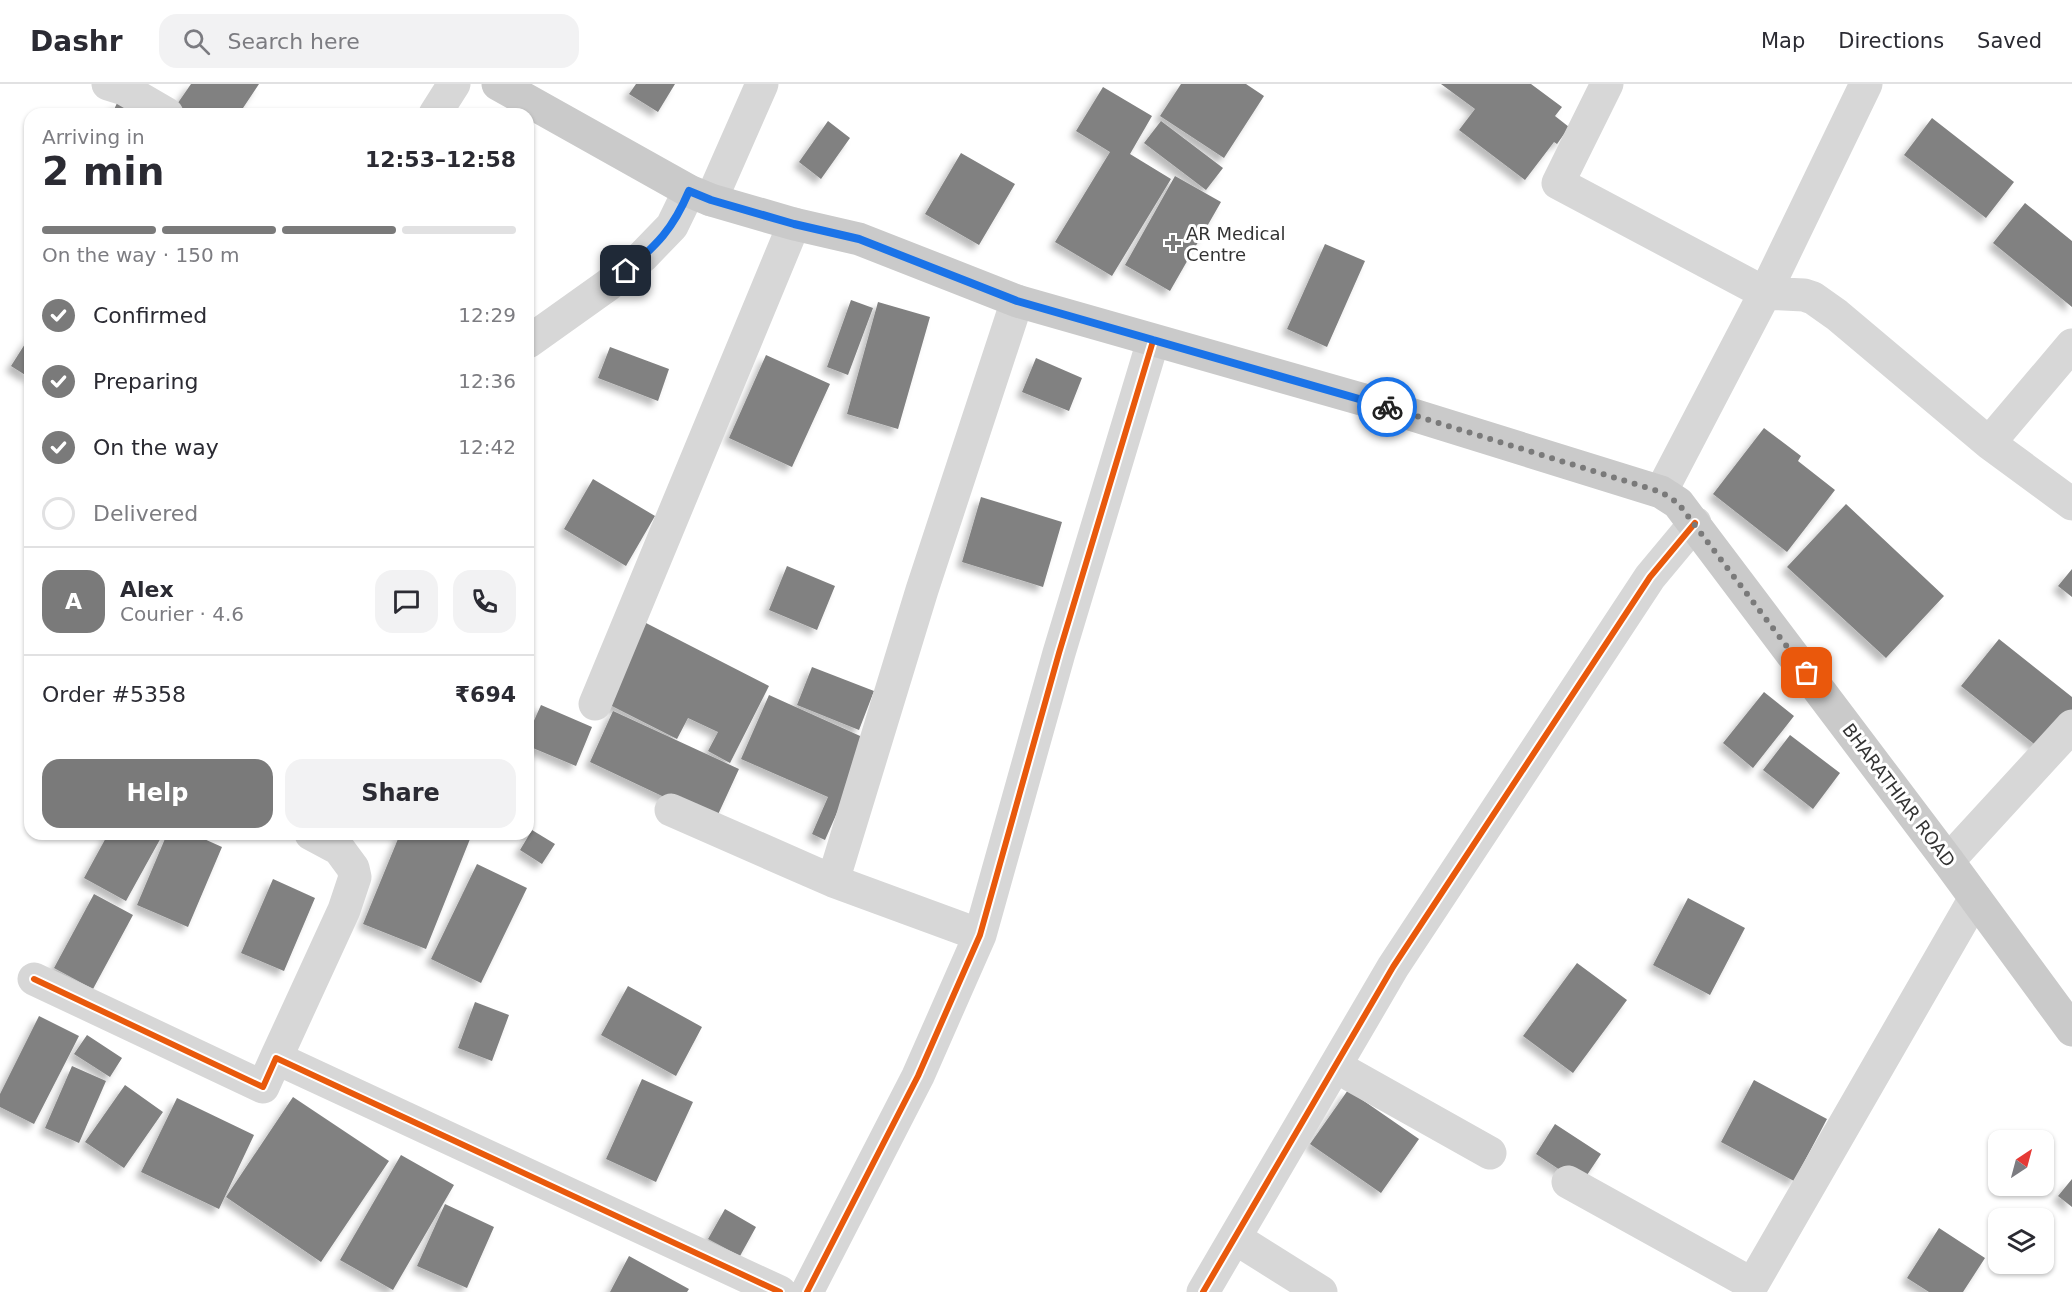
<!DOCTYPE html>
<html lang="en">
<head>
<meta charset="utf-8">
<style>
	body { margin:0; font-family:"DejaVu Sans",sans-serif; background:#f2f2f3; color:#2b2b33; height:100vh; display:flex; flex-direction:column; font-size:22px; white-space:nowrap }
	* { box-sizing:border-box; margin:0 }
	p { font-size:20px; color:#7c7c81 }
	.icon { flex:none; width:33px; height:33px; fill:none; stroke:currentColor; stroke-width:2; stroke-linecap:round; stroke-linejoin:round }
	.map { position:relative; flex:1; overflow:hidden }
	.side { position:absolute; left:24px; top:24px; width:510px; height:732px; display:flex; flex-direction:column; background:#fff; border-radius:18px; box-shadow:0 2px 4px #0004 }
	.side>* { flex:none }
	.needle { width:39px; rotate:36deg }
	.fabs { position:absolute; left:1988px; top:1046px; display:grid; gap:12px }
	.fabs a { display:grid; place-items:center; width:66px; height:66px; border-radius:12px; background:#fff; box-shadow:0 2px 4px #0004; font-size:30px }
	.pin { position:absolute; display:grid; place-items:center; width:51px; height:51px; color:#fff; margin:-26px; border-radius:12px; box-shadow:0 3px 9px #0006 }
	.courier { position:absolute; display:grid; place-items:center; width:60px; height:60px; margin:-30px; border:4px solid #1a73e8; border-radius:50%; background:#fff; color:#222; box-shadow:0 2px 8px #0007 }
	.head em { font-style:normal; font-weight:800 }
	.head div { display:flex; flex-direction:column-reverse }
	.head { display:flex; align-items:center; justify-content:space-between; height:102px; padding:0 18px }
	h1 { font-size:39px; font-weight:800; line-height:45px }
	.bar { display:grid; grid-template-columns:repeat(4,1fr); gap:9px 6px; align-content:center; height:72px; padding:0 18px }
	.bar i { height:8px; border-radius:4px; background:#e1e1e2 }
	.bar .selected { background:#7a7a7a }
	.bar p { grid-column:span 4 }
	.line { display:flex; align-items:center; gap:15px; padding:0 18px; border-top:2px solid #e1e1e2 }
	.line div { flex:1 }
	.round { display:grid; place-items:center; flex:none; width:63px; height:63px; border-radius:18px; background:#f2f2f3 }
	ol { padding:0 18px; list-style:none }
	li { display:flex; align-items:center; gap:18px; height:66px }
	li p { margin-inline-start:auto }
	li .icon { padding:6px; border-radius:50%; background:#7a7a7a; color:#fff; stroke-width:4 }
	li:last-child { color:#7c7c81 }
	li i { width:33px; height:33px; border:3px solid #e1e1e2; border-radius:50% }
	.cta { display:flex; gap:12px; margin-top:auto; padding:12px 18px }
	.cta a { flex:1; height:69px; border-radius:18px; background:#7a7a7a; color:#fff; font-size:24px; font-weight:800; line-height:69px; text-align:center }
	.cta a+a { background:#f2f2f3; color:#2b2b33 }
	header { display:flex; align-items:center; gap:36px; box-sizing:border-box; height:84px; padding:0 30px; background:#fff; border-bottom:2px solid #e1e1e2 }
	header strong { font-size:28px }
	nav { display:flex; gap:33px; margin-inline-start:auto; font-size:21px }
	.search { width:420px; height:54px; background:#f2f2f3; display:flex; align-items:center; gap:15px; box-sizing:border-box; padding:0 21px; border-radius:18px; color:#7c7c81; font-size:22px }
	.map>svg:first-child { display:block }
</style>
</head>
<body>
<header>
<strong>Dashr</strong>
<div class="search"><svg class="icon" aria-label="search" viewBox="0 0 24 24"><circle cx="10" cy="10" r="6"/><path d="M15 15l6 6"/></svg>Search here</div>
<nav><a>Map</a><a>Directions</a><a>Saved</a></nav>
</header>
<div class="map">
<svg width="2072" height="1208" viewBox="0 0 2072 1208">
	<defs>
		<filter id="shadow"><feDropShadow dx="-5.5" dy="5.5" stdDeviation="3" flood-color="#0004"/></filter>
	</defs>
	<rect width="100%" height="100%" fill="#fff"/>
	<path fill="#818181" filter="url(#shadow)" d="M191,0H259L239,30H178L173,26Z
		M636,0H675L658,28L629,10Z
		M1181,0H1246L1264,12L1224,74L1160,32Z
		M1441,0H1531L1562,23L1555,32L1569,43L1557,60L1554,58L1525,96L1459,46L1475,25Z
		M1103,3L1152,32L1130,70L1171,95L1112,192L1055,158L1110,68L1076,47Z
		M117,19L137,30H112Z
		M1932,34L2014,98L1986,134L1904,71Z
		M828,37L850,54L821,95L799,78Z
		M1161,37L1223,84L1206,106L1144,59Z
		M961,69L1015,100L979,161L925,130Z
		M1175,92L1221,118L1170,207L1125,181Z
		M2025,119L2072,157V223L1993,159Z
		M1325,160L1365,177L1327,263L1287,245Z
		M851,216L873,224L848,291L827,283Z
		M878,218L930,233L898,345L847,330Z
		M30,252V294L11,282Z
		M610,263L669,285L658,317L598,294Z
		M766,271L830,300L792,383L729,354Z
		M1036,274L1082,294L1069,327L1022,308Z
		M1764,344L1801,372L1798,377L1835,406L1787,468L1713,410Z
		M593,395L655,432L626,482L564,445Z
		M981,413L1062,438L1043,503L962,478Z
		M1846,420L1944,512L1886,574L1787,483Z
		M787,482L835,502L817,546L769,526Z
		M2072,485V513L2058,502Z
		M646,539L769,602L730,679L708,667L718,648L688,634L677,655L606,619Z
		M1999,555L2072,613V631L2043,667L1961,602Z
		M812,583L874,607L859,646L797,621Z
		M1764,608L1794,632L1753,684L1723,659Z
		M769,611L869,656L825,756L812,750L828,713L741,675Z
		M541,621L592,643L576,682L528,662V650Z
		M613,627L739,685L715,737L590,678Z
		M1790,651L1840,689L1813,725L1763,686Z
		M532,746L555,760L542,780L520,766Z
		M108,750H163L126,817L84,794Z
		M167,750H193L222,763L188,843L137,821Z
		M400,750H472L426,865L363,840Z
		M477,780L527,804L481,899L431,875Z
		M273,795L315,814L284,887L241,869Z
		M94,810L133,831L93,905L54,884Z
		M1688,814L1745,844L1710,911L1653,881Z
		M1577,879L1627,916L1573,989L1523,952Z
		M628,902L702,943L676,992L601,951Z
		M475,918L509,931L492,977L458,964Z
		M39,932L79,952L34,1040L0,1023V1010Z
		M87,951L122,974L110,993L74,970Z
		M72,982L106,997L79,1059L45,1044Z
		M642,995L693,1018L656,1098L606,1075Z
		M1754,996L1827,1035L1794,1097L1721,1058Z
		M125,1001L163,1028L124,1084L85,1058Z
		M1348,1006L1419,1055L1381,1109L1310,1060Z
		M293,1013L389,1077L321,1178L226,1113Z
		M177,1014L254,1051L219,1125L141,1088Z
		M1555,1040L1601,1070L1581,1100L1536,1070Z
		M401,1071L454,1101L393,1206L340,1176Z
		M2072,1095V1123L2058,1112Z
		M445,1120L494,1143L467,1204L417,1182Z
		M725,1125L756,1143L740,1172L708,1155Z
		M1939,1144L1985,1174L1963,1208H1929L1907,1194Z
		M629,1172L689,1205L687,1208H610Z"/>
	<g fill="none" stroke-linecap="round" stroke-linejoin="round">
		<path stroke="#d7d7d7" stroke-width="33" d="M108,0L124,5L167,30
			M1607,0L1558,99L1765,209L1804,211L1813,214L1837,231L1989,359L2072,420
			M435,30L454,0
			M711,116L762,0
			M528,258L608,201L643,172L672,142L689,107
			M1989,359L2072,261
			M1661,408L1765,209L1866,0
			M595,620L794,140
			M671,726L833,797L980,851
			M1948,777L2072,642
			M833,797L922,506L1017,217
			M34,895L263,1003L276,974L780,1208
			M276,974L344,826L355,793L353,784L339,765L311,750
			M1335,982L1490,1069
			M1568,1098L1752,1200
			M1235,1154L1321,1208
			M807,1208L918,992L980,851L1059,569L1153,257
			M1203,1208L1393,883L1650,493L1695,439
			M1748,1208L1975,814"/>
		<path stroke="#cacaca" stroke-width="33" d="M498,0L689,107L711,116L794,140L859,155L1017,217L1368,317L1661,408L1678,419L1948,777L2072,946"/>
		<g stroke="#fff" stroke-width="10">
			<path id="cycleway" d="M34,895L263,1003L276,974L780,1208
				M807,1208L918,992L980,851L1059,569L1153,257
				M1203,1208L1393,883L1650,493L1695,439"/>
		</g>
		<use href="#cycleway" stroke="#e8590c" stroke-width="6"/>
	</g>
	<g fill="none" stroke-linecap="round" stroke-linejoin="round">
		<path stroke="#7a7a7a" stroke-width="6" stroke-dasharray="0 10.8" d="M1387,323L1661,408L1678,419L1807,589"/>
		<path stroke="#1a73e8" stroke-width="8" d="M626,187C657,161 673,145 689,107L711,116L794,140L859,155L1017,217L1387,323"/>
	</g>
	<path fill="#7a7a7a" stroke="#fff" stroke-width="2" d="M1170 150h6v6h6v6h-6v6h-6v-6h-6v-6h6z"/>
	<g text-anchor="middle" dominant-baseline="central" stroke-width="6" stroke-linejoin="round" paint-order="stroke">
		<g font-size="18" fill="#333" stroke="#fff" text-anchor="start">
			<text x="1186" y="149">AR Medical<tspan x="1186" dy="21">Centre</tspan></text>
		</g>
		<g font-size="18" fill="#333" stroke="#fff">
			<text transform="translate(1899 711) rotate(53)">BHARATHIAR ROAD</text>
		</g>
	</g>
</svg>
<div class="fabs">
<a><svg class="needle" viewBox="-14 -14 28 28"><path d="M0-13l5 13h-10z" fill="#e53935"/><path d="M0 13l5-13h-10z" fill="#7c7c81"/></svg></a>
<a><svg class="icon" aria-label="layers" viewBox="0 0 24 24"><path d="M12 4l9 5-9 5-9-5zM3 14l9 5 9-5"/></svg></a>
</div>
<div class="pin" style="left:1807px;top:589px;background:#ea580c"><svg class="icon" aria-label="bag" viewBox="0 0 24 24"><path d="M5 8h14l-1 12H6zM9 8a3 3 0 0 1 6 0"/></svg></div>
<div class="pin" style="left:626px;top:187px;background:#1f2937"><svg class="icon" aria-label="home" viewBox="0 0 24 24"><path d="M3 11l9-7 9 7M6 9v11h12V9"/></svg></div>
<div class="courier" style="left:1387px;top:323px"><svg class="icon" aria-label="bike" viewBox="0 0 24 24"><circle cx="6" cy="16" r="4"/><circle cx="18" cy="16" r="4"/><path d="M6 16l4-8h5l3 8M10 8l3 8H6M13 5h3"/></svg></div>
<section class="side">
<div class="head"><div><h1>2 min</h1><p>Arriving in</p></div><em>12:53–12:58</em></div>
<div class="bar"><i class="selected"></i><i class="selected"></i><i class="selected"></i><i></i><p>On the way · 150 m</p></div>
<ol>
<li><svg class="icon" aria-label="check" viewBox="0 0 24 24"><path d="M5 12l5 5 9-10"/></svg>Confirmed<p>12:29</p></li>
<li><svg class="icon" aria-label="check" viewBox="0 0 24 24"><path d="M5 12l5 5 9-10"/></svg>Preparing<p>12:36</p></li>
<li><svg class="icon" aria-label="check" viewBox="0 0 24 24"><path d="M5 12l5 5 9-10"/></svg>On the way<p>12:42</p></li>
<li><i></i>Delivered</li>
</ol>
<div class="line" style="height:108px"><b class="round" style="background:#7a7a7a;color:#fff">A</b><div><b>Alex</b><p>Courier · 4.6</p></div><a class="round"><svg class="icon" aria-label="chat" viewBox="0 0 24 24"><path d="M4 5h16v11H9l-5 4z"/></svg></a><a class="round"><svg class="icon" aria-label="phone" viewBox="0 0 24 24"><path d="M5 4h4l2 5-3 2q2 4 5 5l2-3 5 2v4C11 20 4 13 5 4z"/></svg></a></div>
<div class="line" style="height:78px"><div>Order #5358</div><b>₹694</b></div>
<div class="cta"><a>Help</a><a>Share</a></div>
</section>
</div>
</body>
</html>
